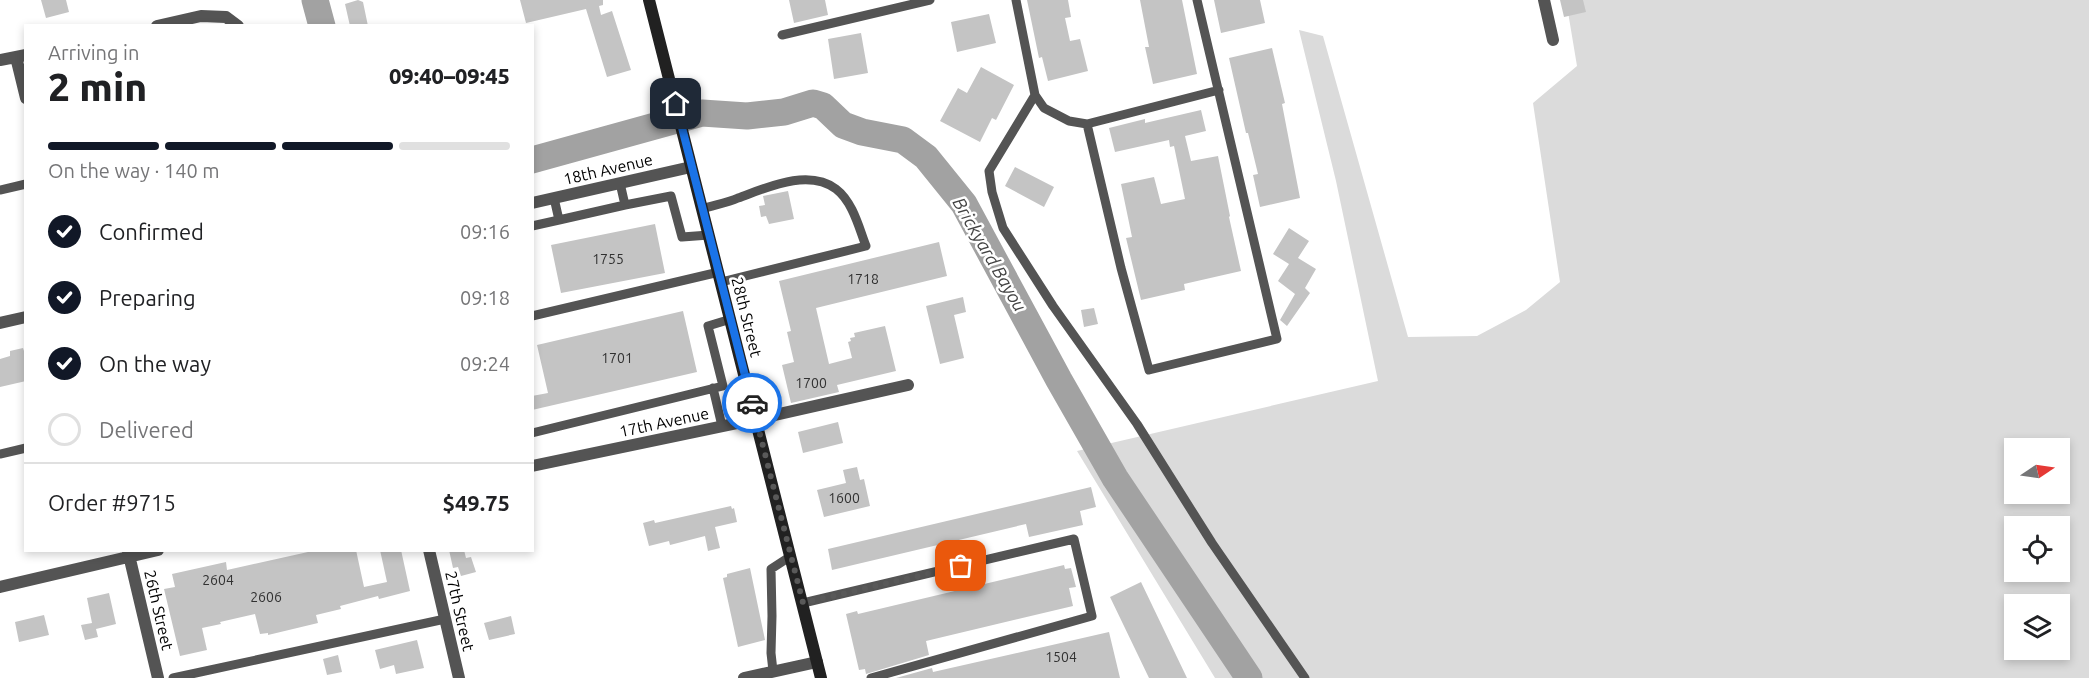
<!DOCTYPE html>
<html lang="en">
<head>
<meta charset="utf-8">
<style>
	body { margin:0; font-family:Ubuntu,sans-serif; background:#f6f6f6; color:#202124; height:100vh; display:flex; flex-direction:column; font-size:22px; white-space:nowrap }
	* { box-sizing:border-box; margin:0 }
	p { font-size:20px; color:#757577 }
	.icon { flex:none; width:33px; height:33px; fill:none; stroke:currentColor; stroke-width:2; stroke-linecap:round; stroke-linejoin:round }
	.map { position:relative; flex:1; overflow:hidden }
	.side { position:absolute; left:24px; top:24px; width:510px; height:528px; display:flex; flex-direction:column; background:#fff; border-radius:0px; box-shadow:0 3px 9px #0003 }
	.side>* { flex:none }
	.needle { width:39px; rotate:77deg }
	.tools { position:absolute; left:2004px; top:438px; display:grid; gap:12px }
	.tools a { display:grid; place-items:center; width:66px; height:66px; border-radius:0px; background:#fff; box-shadow:0 3px 9px #0003; font-size:30px }
	.pin { position:absolute; display:grid; place-items:center; width:51px; height:51px; color:#fff; margin:-26px; border-radius:12px; box-shadow:0 3px 9px #0006 }
	.courier { position:absolute; display:grid; place-items:center; width:60px; height:60px; margin:-30px; border:4px solid #1a73e8; border-radius:50%; background:#fff; color:#222; box-shadow:0 2px 8px #0007 }
	.summary em { font-style:normal; font-weight:800 }
	.summary div { display:flex; flex-direction:column-reverse }
	.summary { display:flex; align-items:center; justify-content:space-between; height:102px; padding:0 24px }
	h1 { font-size:39px; font-weight:800; line-height:45px }
	.bar { display:grid; grid-template-columns:repeat(4,1fr); gap:9px 6px; align-content:center; height:72px; padding:0 24px }
	.bar i { height:8px; border-radius:4px; background:#e0e0e0 }
	.bar .on { background:#111827 }
	.bar p { grid-column:span 4 }
	.line { display:flex; align-items:center; gap:15px; padding:0 24px; border-top:2px solid #e0e0e0 }
	.line div { flex:1 }
	ol { padding:0 24px; list-style:none }
	li { display:flex; align-items:center; gap:18px; height:66px }
	li p { margin-inline-start:auto }
	li .icon { padding:6px; border-radius:50%; background:#111827; color:#fff; stroke-width:4 }
	li:last-child { color:#757577 }
	li i { width:33px; height:33px; border:3px solid #e0e0e0; border-radius:50% }
	.map>svg:first-child { display:block }
</style>
</head>
<body>
<div class="map">
<svg width="2089" height="678" viewBox="0 0 2089 678">
	<rect width="100%" height="100%" fill="#fff"/>
	<path fill="#dbdbdb" fill-rule="evenodd" d="M1566,0H2089V678H1215L1077,451L1378,381L1336,181L1299,30L1323,36L1408,337L1477,336L1526,310L1560,282L1533,103L1577,66ZM2014,448H2060V494H2014ZM2014,526H2060V572H2014ZM2014,604H2060V650H2014Z"/>
	<g fill="none" stroke-linecap="round" stroke-linejoin="round">
		<path stroke="#a2a2a2" stroke-width="27" d="M315,0L322,26
			M532,160L702,113L747,116L784,112L813,103L823,106L843,125L862,132L903,140L926,157L964,204L1059,380L1115,478L1249,678"/>
	</g>
	<path fill="#c4c4c4" d="M41,0H66L69,12L46,18Z
		M358,0L363,2L368,26H350L345,4Z
		M520,0H603V5L599,6L601,15L612,11L631,70L607,77L586,9L526,23Z
		M789,0H825L828,15L794,23Z
		M1027,0H1068L1071,17L1065,18L1070,41L1080,39L1088,71L1048,81L1042,57L1039,58Z
		M1140,0H1182L1197,74L1153,84L1145,47H1149Z
		M1214,0H1260L1265,23L1221,33Z
		M1560,0H1583L1586,12L1564,17Z
		M989,14L996,43L957,52L951,22Z
		M861,33L868,73L834,79L828,39Z
		M1272,48L1285,103L1282,104L1300,198L1260,207L1253,175L1258,174L1248,133H1246L1229,58Z
		M981,67L1014,85L996,120L992,118L980,142L940,121L958,88L967,93Z
		M1201,110L1206,131L1185,136L1191,161L1218,156L1230,216L1229,217L1241,271L1184,284L1185,290L1141,300L1126,238L1132,237L1121,184L1154,177L1161,204L1185,199L1174,146L1170,147L1169,140L1115,152L1109,128L1145,119V123Z
		M1015,167L1054,187L1044,207L1005,186Z
		M788,191L794,219L769,224L766,216L761,217L759,206L765,205L763,196Z
		M655,224L665,273L561,293L551,245Z
		M1289,228L1309,241L1298,258L1316,269L1305,288L1310,293L1287,326L1280,320L1295,294L1278,281L1289,264L1273,254Z
		M939,242L947,276L816,308L829,364L852,358L848,342L851,341L850,338L855,337L854,333L885,326L896,371L837,385L839,392L791,403L782,365L794,362L787,332L791,331L779,281Z
		M963,297L966,312L954,315L964,358L940,364L926,306Z
		M1094,308L1098,324L1084,327L1081,310Z
		M683,311L697,372L532,410V396L548,393L537,345Z
		M23,348L26,357V381L0,387V359L10,356V351Z
		M838,422L843,443L803,453L798,432Z
		M857,467L860,480L864,479L870,506L824,517L817,490L846,483L843,470Z
		M1091,487L1096,507L1080,511L1083,525L1029,537L1026,524L832,570L828,549Z
		M731,506L732,509L734,508L737,522L715,527L720,548L708,551L705,536L670,545L669,541L649,546L643,523L654,520L655,523Z
		M317,550H356L364,587L387,582L380,550H401L410,591L379,599L378,596L340,606L341,609L316,615L318,623L268,635V633L260,634L255,614L220,622L221,624L202,628L207,650L180,656L164,589L175,587L172,574L226,562L227,570Z
		M449,550H464L466,558L471,557L476,572L461,576L458,567L453,568Z
		M1064,565L1065,569L1071,568L1076,587L1069,588L1073,606L926,641L929,655L866,674L865,669L859,670L846,614L857,611L858,614Z
		M750,568L765,640L738,647L723,578L727,577V574Z
		M1141,582L1187,678H1149L1110,597Z
		M109,593L116,624L96,629L98,637L85,640L81,625L92,623L87,598Z
		M44,615L49,635L19,642L15,622Z
		M511,616L515,634L489,640L484,623Z
		M1109,632L1120,678H896L932,668L933,672Z
		M417,640L424,668L396,674L394,665L380,669L375,650Z
		M338,655L342,672L327,675L323,659Z"/>
	<g fill="none" stroke-linecap="round" stroke-linejoin="round">
		<path stroke="#545454" stroke-width="9" d="M1016,0L1035,95L989,171L992,192L1003,228L1053,306L1137,424L1212,543L1305,678
			M1197,0L1277,339L1149,370L1121,268L1087,124L1219,90
			M782,35L930,0
			M1035,95L1044,108L1069,121L1087,124
			M620,183L625,205L671,196L682,237L709,235
			M0,190L26,184
			M554,198L559,220L625,205
			M702,209C714,205 727,203 738,198C766,188 808,168 836,189C853,202 859,228 866,246L721,282
			M532,226L559,220
			M532,316L719,272
			M713,388L722,426
			M532,433L723,386L708,326L731,319
			M0,454L26,448
			M803,603L1074,539L1092,616L871,678
			M773,671L771,653L772,616L771,569L791,556
			M173,678L445,619"/>
		<path stroke="#545454" stroke-width="12" d="M1544,0L1553,40
			M157,26L201,16L226,17L238,26
			M16,57L26,98
			M0,60L26,55
			M532,203L691,167
			M0,323L26,317
			M532,466L757,419L908,385
			M429,550L459,678
			M128,551L158,678
			M0,587L158,550
			M744,678L817,662"/>
		<path stroke="#212121" stroke-width="12" d="M649,0L821,678"/>
	</g>
	<g fill="none" stroke-linecap="round" stroke-linejoin="round">
		<path stroke="#595959" stroke-width="6" stroke-dasharray="0 10.8" d="M752,403L803,603L961,566"/>
		<path stroke="#1a73e8" stroke-width="8" d="M676,104L752,403"/>
	</g>
	<g text-anchor="middle" dominant-baseline="central" stroke-width="5" stroke-linejoin="round" paint-order="stroke">
		<g font-size="14" fill="#313131">
			<text x="608" y="259">1755</text>
			<text x="863" y="279">1718</text>
			<text x="617" y="358">1701</text>
			<text x="811" y="383">1700</text>
			<text x="844" y="498">1600</text>
			<text x="218" y="580">2604</text>
			<text x="266" y="597">2606</text>
			<text x="1061" y="657">1504</text>
		</g>
		<g font-size="16" fill="#000" stroke="#fff">
			<text transform="translate(608 169) rotate(-13)">18th Avenue</text>
			<text transform="translate(747 317) rotate(76)">28th Street</text>
			<text transform="translate(664 422) rotate(-12)">17th Avenue</text>
			<text transform="translate(159 610) rotate(77)">26th Street</text>
			<text transform="translate(460 611) rotate(77)">27th Street</text>
		</g>
		<g font-size="18" font-style="italic" fill="#434343" stroke="#fff">
			<text transform="translate(990 254) rotate(60)">Brickyard Bayou</text>
		</g>
	</g>
</svg>
<div class="tools">
<a><svg class="needle" viewBox="-14 -14 28 28"><path d="M0-13l5 13h-10z" fill="#e53935"/><path d="M0 13l5-13h-10z" fill="#757577"/></svg></a>
<a><svg class="icon" aria-label="locate" viewBox="0 0 24 24"><circle cx="12" cy="12" r="6"/><path d="M12 2v4M12 18v4M2 12h4M18 12h4"/></svg></a>
<a><svg class="icon" aria-label="layers" viewBox="0 0 24 24"><path d="M12 4l9 5-9 5-9-5zM3 14l9 5 9-5"/></svg></a>
</div>
<div class="pin" style="left:961px;top:566px;background:#ea580c"><svg class="icon" aria-label="bag" viewBox="0 0 24 24"><path d="M5 8h14l-1 12H6zM9 8a3 3 0 0 1 6 0"/></svg></div>
<div class="pin" style="left:676px;top:104px;background:#1f2937"><svg class="icon" aria-label="home" viewBox="0 0 24 24"><path d="M3 11l9-7 9 7M6 9v11h12V9"/></svg></div>
<div class="courier" style="left:752px;top:403px"><svg class="icon" aria-label="car" viewBox="0 0 24 24"><path d="M5 17H2v-5l4-1 3-4h7l3 4 3 1v5h-3M9 17h6M6 11h13"/><circle cx="7" cy="17" r="2"/><circle cx="17" cy="17" r="2"/></svg></div>
<section class="side">
<div class="summary"><div><h1>2 min</h1><p>Arriving in</p></div><em>09:40–09:45</em></div>
<div class="bar"><i class="on"></i><i class="on"></i><i class="on"></i><i></i><p>On the way · 140 m</p></div>
<ol>
<li><svg class="icon" aria-label="check" viewBox="0 0 24 24"><path d="M5 12l5 5 9-10"/></svg>Confirmed<p>09:16</p></li>
<li><svg class="icon" aria-label="check" viewBox="0 0 24 24"><path d="M5 12l5 5 9-10"/></svg>Preparing<p>09:18</p></li>
<li><svg class="icon" aria-label="check" viewBox="0 0 24 24"><path d="M5 12l5 5 9-10"/></svg>On the way<p>09:24</p></li>
<li><i></i>Delivered</li>
</ol>
<div class="line" style="height:78px"><div>Order #9715</div><b>$49.75</b></div>
</section>
</div>
</body>
</html>
